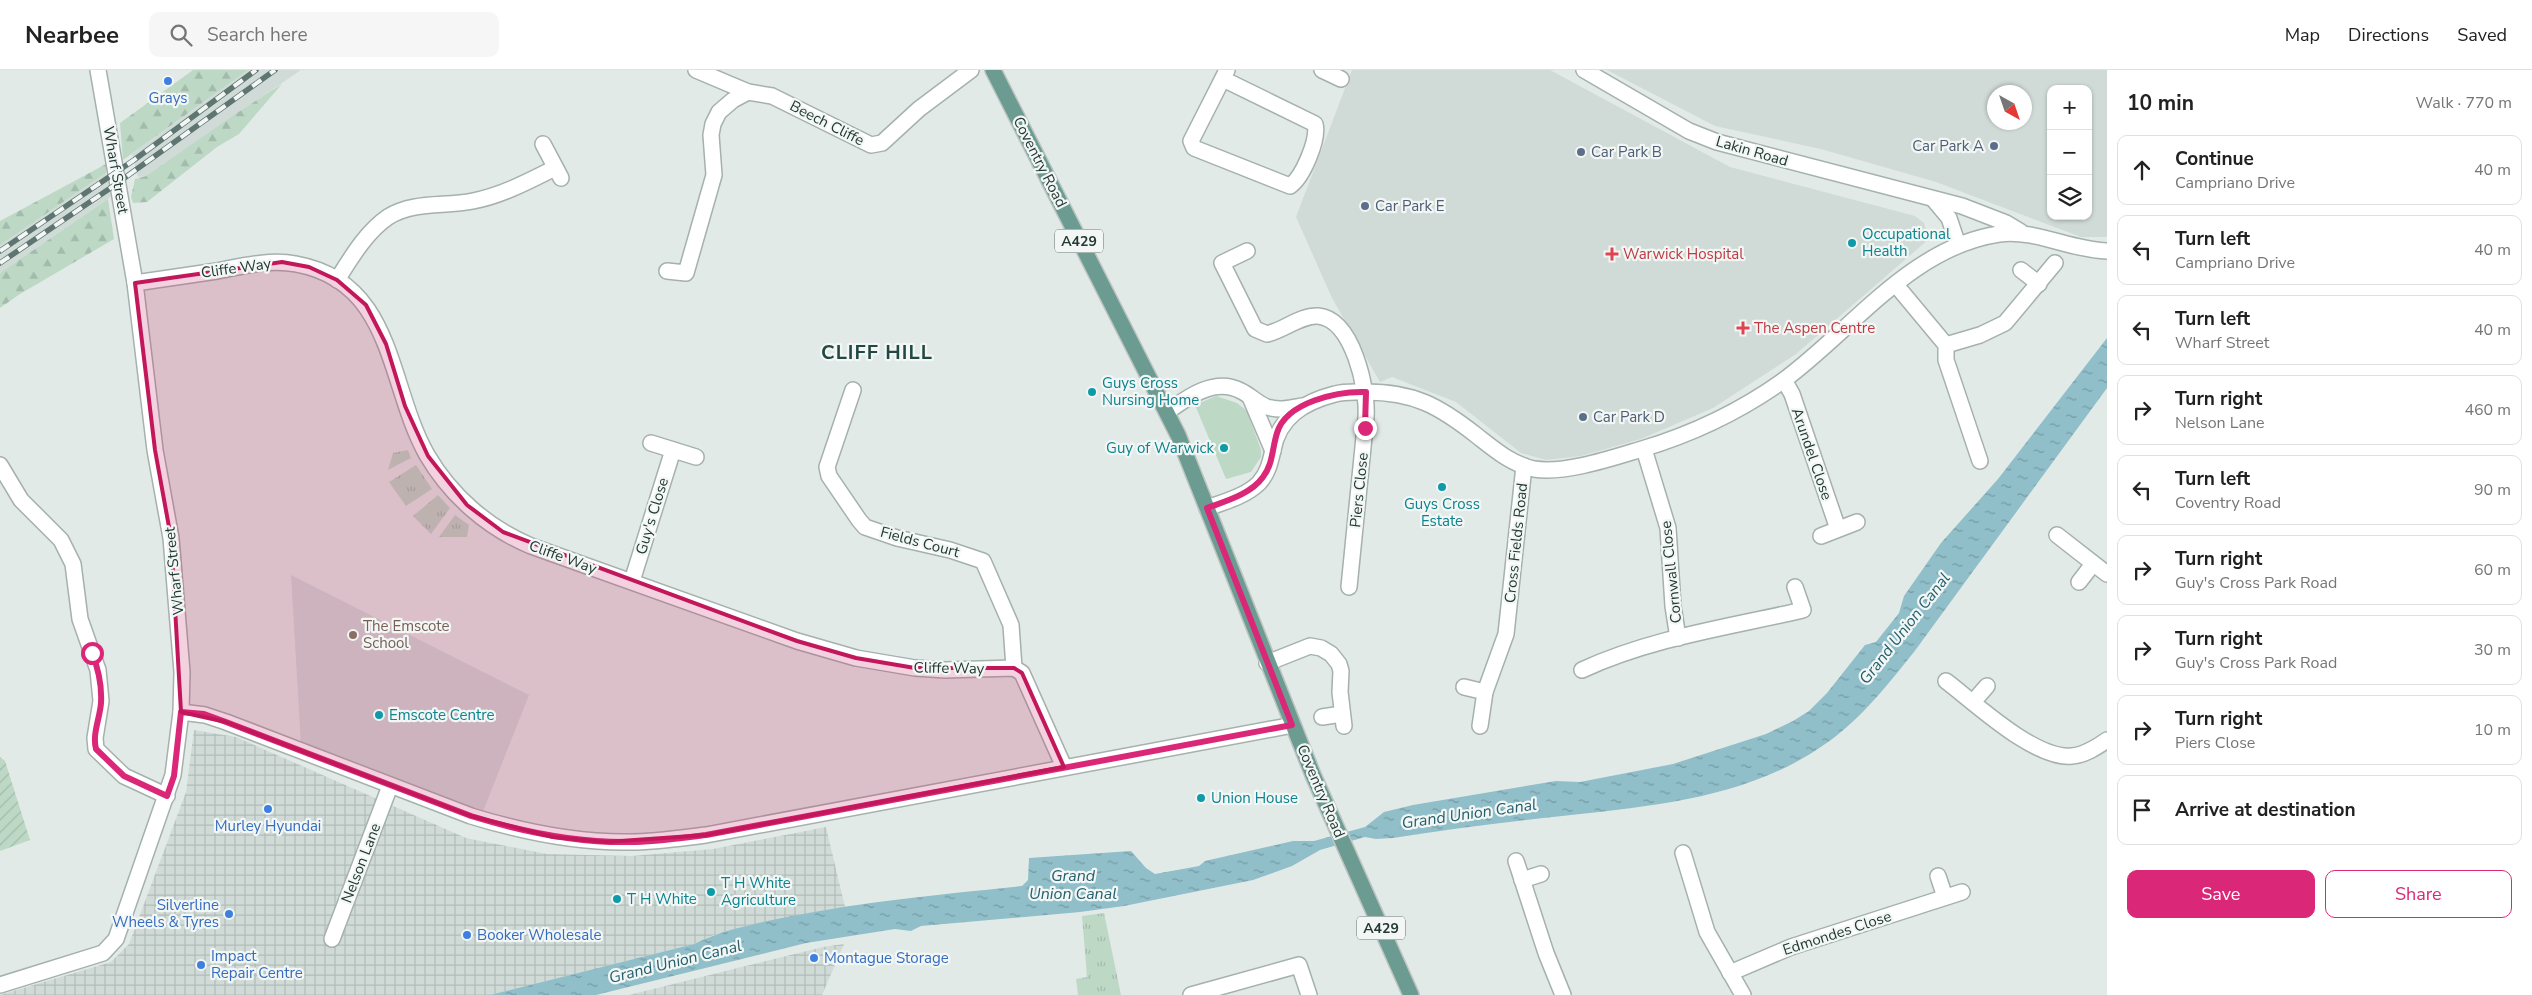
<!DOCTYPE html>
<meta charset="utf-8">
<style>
body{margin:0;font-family:"Nunito Sans",sans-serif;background:#f6f6f6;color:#222}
.controls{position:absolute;right:15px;top:15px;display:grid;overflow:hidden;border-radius:10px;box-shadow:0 1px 4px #0004}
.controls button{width:45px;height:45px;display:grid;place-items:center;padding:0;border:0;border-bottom:1px solid #e0e0e0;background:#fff;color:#222;font:25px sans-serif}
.compass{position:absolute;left:1987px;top:15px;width:45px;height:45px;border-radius:50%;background:#fff;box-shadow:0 1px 4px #0004;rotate:140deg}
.stop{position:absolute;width:15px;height:15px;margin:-11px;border:4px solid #db2777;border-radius:50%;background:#fff}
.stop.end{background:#db2777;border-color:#fff;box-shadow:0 1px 5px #0008}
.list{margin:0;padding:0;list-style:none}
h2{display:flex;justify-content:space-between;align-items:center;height:65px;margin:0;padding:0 20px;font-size:21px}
h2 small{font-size:16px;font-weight:400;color:#767676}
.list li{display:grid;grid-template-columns:32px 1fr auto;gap:15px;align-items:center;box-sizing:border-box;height:70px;margin:0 10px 10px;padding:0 10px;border:1px solid #e0e0e0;border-radius:10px}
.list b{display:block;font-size:19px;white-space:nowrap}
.list p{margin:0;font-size:16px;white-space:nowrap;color:#767676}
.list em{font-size:16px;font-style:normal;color:#767676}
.actions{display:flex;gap:10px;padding:15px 20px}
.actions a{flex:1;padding:11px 0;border:1px solid #db2777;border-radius:10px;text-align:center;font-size:18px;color:#db2777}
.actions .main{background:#db2777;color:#fff}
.icon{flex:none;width:28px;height:28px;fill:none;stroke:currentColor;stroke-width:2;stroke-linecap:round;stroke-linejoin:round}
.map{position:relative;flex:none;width:2107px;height:925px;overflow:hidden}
header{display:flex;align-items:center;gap:30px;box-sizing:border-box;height:70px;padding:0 25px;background:#fff;border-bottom:1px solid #e0e0e0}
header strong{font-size:24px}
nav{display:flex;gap:28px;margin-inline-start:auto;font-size:18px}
.search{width:350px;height:45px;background:#f6f6f6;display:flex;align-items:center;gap:12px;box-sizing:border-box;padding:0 18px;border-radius:10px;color:#767676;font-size:19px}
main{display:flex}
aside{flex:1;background:#fff}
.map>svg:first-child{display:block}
.built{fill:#d0dad6;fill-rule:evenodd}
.industrial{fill:url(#industrial-grid)}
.grass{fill:url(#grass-tufts)}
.forest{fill:url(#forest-firs)}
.park{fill:#bdd9c6}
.garden{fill:url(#garden-furrows)}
.water{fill:url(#water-ripples)}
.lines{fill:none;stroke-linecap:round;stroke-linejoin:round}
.minor-casing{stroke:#a5b1ae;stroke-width:18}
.tertiary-casing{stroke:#a5b1ae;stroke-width:18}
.primary-casing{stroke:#bdc4c2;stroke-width:18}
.minor{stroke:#fff;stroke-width:15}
.tertiary{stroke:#fff;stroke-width:15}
.primary{stroke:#6b9b91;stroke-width:15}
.rail-casing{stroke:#5e7570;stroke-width:5.5}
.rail{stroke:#f2f7f5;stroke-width:4;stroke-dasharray:11;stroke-linecap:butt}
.route{stroke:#db2777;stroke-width:6}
.marked{fill:#c2185b;fill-opacity:0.2;stroke:#c2185b;stroke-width:4;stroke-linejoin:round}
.shop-dot{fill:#3f7fe0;stroke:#f2f7f5;stroke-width:2}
.service-dot{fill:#5c6f8a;stroke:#f2f7f5;stroke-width:2}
.culture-dot{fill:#0f9aa8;stroke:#f2f7f5;stroke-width:2}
.health-dot{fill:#e0444e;stroke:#f2f7f5;stroke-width:2}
.education-dot{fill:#8d6e63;stroke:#f2f7f5;stroke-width:2}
.labels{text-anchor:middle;stroke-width:4.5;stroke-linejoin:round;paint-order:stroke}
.shield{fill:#f2f7f5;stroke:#62726e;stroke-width:1}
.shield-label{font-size:14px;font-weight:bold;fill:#243934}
.shop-label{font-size:15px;fill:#366cbe;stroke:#f2f7f5;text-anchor:start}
.street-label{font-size:15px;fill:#243934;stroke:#f2f7f5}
.service-label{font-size:15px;fill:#4e5e75;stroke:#f2f7f5;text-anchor:start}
.culture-label{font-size:15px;fill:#0d838f;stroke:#f2f7f5;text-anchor:start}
.health-label{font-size:15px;fill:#be3a42;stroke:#f2f7f5;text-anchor:start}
.education-label{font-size:15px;fill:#785e54;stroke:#f2f7f5;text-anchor:start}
.water-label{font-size:16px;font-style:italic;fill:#255f6e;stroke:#f2f7f5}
.district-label{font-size:20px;font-weight:bold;letter-spacing:1px;fill:#224941;stroke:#f2f7f5}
</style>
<header>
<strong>Nearbee</strong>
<div class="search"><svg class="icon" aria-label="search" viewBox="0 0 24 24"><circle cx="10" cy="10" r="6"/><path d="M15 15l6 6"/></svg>Search here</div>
<nav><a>Map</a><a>Directions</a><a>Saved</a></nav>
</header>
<main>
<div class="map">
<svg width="2107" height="925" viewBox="0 0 2107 925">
<defs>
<pattern id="industrial-grid" width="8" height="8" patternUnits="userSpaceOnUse" patternTransform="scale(1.25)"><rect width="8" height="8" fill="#d0dad6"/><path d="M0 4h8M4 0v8" fill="none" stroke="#b2bcb8"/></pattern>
<pattern id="grass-tufts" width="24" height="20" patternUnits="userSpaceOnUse" patternTransform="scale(1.25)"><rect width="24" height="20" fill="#bdd9c6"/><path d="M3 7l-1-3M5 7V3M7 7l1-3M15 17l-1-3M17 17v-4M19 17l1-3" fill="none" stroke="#a2bbab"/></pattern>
<pattern id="forest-firs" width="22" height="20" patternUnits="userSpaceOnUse" patternTransform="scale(1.25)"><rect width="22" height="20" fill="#bdd9c6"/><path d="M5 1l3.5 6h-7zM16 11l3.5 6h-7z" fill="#a2bbab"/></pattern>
<pattern id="garden-furrows" width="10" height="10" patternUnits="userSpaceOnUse" patternTransform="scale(1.25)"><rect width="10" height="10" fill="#bdd9c6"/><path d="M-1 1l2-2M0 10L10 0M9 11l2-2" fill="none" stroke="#a2bbab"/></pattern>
<pattern id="water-ripples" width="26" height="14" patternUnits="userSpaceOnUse" patternTransform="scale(1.25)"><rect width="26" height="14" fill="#90bec9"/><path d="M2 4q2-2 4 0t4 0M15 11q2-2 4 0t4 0" fill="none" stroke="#759ba4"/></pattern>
</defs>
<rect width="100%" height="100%" fill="#e2eae7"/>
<g class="built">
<path d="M248,0H301L146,106L138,107L132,84Z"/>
<path d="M1352,0H1550L1730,97L1915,146L1924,153L1929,169L1796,284L1713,338L1641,369L1581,386L1546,390L1521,383L1456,332L1392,307L1380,312L1332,228L1296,147Z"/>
<path d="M1607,0H2107V167H2081L1936,112L1821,79L1715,56ZM2051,19H2088V146H2051ZM2024,22V52H1994V22Z"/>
<path d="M106,103L111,126L108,129L0,203V175Z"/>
<path d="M291,505L529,625L482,744L301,676Z"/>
</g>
<g class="industrial">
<path d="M194,660L236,667L466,768L547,784L632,786L713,779L826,757L845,837L745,856L711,866L694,874L490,925H0L111,892L129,874L186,722Z"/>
<path d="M844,874L822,925H629L823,877Z"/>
</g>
<g class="grass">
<path d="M408,380L411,388L388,400L393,383Z"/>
<path d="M416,395L432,419L406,436L389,412Z"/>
<path d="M438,425L450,438L431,464L413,446Z"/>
<path d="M455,445L469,455L467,467H439Z"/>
<path d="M1104,843L1121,925H1078L1076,909L1087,907L1082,846Z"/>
</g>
<g class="forest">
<path d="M193,0H248L123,90L120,53Z"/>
<path d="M282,14L239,64L217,77L147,132L133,133L131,127L135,109L146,106L234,45Z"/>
<path d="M106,94V103L0,175V151Z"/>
<path d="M108,129L114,169L20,224L0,238V203Z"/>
</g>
<path class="park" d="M1216,326L1237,333L1247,341L1261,380V387L1251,402L1226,409L1195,335Z"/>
<path class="garden" d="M0,687L5,691L30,770L0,781Z"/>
<path class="water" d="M2107,268V318L1914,582C1888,614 1862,648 1828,672C1751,728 1654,736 1562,746C1505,752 1449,759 1393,768L1376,769L1365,767L1320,780L1292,796L1253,810L1124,836L1080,842L921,856L911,861L895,859L806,873L596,925H490L694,874C724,859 758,853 792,846C868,831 945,824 1022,816L1028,810L1029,788L1131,781L1146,798L1155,804L1199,796L1205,791L1293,771H1314L1365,757L1384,742L1413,735L1556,711L1580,712L1673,694L1766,664L1793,651L1809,641L1827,623L1865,575L1876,572L1899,543L1904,526L1941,473L1998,409Z"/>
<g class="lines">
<defs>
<g id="minor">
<path d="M696,0L748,22"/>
<path d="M1322,0L1341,9"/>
<path d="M1223,9L1315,54C1319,69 1303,107 1290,116L1194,78L1191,71L1227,0"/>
<path d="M543,74L561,108"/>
<path d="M1247,181L1222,193L1255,259L1267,264C1284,260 1301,245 1318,246C1353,249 1368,320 1366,347L1349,517"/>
<path d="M2021,200L2039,214"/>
<path d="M667,201L686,203L714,105L711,65L713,54L719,42L733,30L748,22L772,26L871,75L882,73L919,39L971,0"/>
<path d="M337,210C351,188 366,162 388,147C414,131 444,137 473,131C503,125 529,111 555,98"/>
<path d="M135,213C162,209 190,205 217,201C243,196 270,189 296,194C395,212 387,314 427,385C451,426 488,458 531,476L797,571L856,588L915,598L945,600L1014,598L1022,603L1064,697"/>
<path d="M1896,215L1946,275V290L1980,391"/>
<path d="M1946,275L1980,265L2005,253L2055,193"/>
<path d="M1784,310L1792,324L1838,459"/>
<path d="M853,320L827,397L829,406L859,450L865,457L897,468L950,480L983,491L1011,555L1014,598"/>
<path d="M651,373L696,387"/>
<path d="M1644,379L1668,458L1673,536L1678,568"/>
<path d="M0,395L21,430L61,470L73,494L80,549L98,600L101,631L95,668L96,679L124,706L167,726"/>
<path d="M2057,465L2107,504"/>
<path d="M1821,466L1857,452"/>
<path d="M632,511L673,380"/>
<path d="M2079,512L2093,494"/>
<path d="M1267,593L1310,576L1321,578L1331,584L1339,594L1341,601L1340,622L1344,656"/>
<path d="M1582,600C1651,568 1729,557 1803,540L1795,517"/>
<path d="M1946,611C1975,633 2035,690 2072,686C2085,685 2097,677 2107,670"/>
<path d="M1464,617L1485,622"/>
<path d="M1973,632L1987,616"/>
<path d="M181,642L205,645L226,652L471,746C523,762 575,773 630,772C655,772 681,768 706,765L1293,655"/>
<path d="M1322,647L1342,644"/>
<path d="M1480,656L1485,622L1506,564L1524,396"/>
<path d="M1683,783L1707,862L1743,925"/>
<path d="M1516,791L1546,883L1563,925"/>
<path d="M1938,806L1945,827"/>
<path d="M1522,810L1541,804"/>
<path d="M332,869L390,716"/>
<path d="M1730,903L1791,877L1962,822"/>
<path d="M0,915L103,883L116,869L173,705L181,642L182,602L171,468L155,380L135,213L98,0"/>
<path d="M1191,925L1299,895L1309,925"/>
</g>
<g id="tertiary">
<path d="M1584,0L1689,61L1717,72L1962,136L2006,153L2021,162"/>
<path d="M1934,130L1949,148L1958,175"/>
<path d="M1250,327L1273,381"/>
<path d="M1167,342C1188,327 1215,307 1241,321C1250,325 1258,334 1267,337C1279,341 1291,338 1302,336"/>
<path d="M1207,438C1224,432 1246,426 1259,413C1268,403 1270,393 1273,380C1279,347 1304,332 1335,324C1345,321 1356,322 1366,322C1414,322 1439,336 1476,365C1494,379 1511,394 1534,399C1565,404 1612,388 1642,379C1692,364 1742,340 1784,310C1852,260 1911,177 1999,164C2035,159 2070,180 2107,181"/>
</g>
<path id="primary" d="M993,0L1178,365L1313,705L1411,925"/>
</defs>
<use href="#minor" class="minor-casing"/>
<use href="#tertiary" class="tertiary-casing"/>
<use href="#primary" class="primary-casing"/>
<use href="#minor" class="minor"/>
<use href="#tertiary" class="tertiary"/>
<use href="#primary" class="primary"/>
<defs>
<g id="rail">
<path d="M0,181L134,90L256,0"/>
<path d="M0,193L109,119L275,0"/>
</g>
</defs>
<use href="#rail" class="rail-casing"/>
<use href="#rail" class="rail"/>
</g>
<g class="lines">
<path class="route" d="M92,583C98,598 102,616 101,633C100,648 92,664 96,679L124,706L167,726L174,706L181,642L204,644L226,652L471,746C523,762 575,773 630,772C655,772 681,768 706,765L1292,655L1207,438C1226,431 1251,424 1263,407C1273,394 1272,379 1277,363C1286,332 1338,321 1366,322L1365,358"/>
</g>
<path class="marked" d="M282,192L309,197L337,210L366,235L386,274L405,336L428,386L467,435L503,462L797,571L856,588L915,598H1014L1022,603L1064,697L706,765L606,772L553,767L471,746L226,652L181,642L171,468L155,380L135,213Z"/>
<g class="shop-dot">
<circle cx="168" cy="11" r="5"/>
<circle cx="268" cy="739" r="5"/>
<circle cx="229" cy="844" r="5"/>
<circle cx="467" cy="865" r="5"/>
<circle cx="814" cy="888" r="5"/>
<circle cx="201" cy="895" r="5"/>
</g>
<g class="service-dot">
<circle cx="1994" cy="76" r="5"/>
<circle cx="1581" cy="82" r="5"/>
<circle cx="1365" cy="136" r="5"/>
<circle cx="1583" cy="347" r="5"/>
</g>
<g class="culture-dot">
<circle cx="1852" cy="173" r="5"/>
<circle cx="1092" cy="322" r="5"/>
<circle cx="1224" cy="378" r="5"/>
<circle cx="1442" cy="417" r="5"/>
<circle cx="379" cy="645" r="5"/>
<circle cx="1201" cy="728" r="5"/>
<circle cx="711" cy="822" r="5"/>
<circle cx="617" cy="829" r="5"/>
</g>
<g class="health-dot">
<path d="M1609.5 176.5h5v5h5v5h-5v5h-5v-5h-5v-5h5z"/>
<path d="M1740.5 250.5h5v5h5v5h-5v5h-5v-5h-5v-5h5z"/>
</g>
<circle class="education-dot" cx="353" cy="565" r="5"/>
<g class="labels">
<g class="shield">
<rect x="1055" y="159.5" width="48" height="23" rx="4"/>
<rect x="1357" y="846.5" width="48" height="23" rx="4"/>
</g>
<g class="shield-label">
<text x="1079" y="176">A429</text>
<text x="1381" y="863">A429</text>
</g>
<g class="shop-label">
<text x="168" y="33" text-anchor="middle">Grays</text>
<text x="268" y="761" text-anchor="middle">Murley Hyundai</text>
<text x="219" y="840" text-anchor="end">Silverline<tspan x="219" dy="17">Wheels &amp; Tyres</tspan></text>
<text x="477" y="870">Booker Wholesale</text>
<text x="211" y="891">Impact<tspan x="211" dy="17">Repair Centre</tspan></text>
<text x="824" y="893">Montague Storage</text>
</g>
<g class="street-label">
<text transform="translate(827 53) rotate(27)" y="5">Beech Cliffe</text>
<text transform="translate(1752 81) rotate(16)" y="5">Lakin Road</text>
<text transform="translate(1040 92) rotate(63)" y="5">Coventry Road</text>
<text transform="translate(116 100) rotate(80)" y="5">Wharf Street</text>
<text transform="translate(236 198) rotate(-8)" y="5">Cliffe Way</text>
<text transform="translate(1812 384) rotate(71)" y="5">Arundel Close</text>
<text transform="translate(1359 420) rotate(-84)" y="5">Piers Close</text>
<text transform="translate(652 446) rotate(-73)" y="5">Guy's Close</text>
<text transform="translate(920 472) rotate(15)" y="5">Fields Court</text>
<text transform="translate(1516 473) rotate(-84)" y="5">Cross Fields Road</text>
<text transform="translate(563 487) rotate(20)" y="5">Cliffe Way</text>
<text transform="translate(174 501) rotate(-96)" y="5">Wharf Street</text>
<text transform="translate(1671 502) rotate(-96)" y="5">Cornwall Close</text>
<text transform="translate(949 598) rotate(1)" y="5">Cliffe Way</text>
<text transform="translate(1321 721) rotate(67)" y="5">Coventry Road</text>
<text transform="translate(361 793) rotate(-69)" y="5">Nelson Lane</text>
<text transform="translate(1837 863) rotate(-18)" y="5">Edmondes Close</text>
</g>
<g class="service-label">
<text x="1984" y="81" text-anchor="end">Car Park A</text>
<text x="1591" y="87">Car Park B</text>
<text x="1375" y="141">Car Park E</text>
<text x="1593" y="352">Car Park D</text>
</g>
<g class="culture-label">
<text x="1862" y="169">Occupational<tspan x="1862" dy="17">Health</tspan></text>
<text x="1102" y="318">Guys Cross<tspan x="1102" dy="17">Nursing Home</tspan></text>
<text x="1214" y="383" text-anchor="end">Guy of Warwick</text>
<text x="1442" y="439" text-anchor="middle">Guys Cross<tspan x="1442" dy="17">Estate</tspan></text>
<text x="389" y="650">Emscote Centre</text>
<text x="1211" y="733">Union House</text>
<text x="721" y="818">T H White<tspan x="721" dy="17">Agriculture</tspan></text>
<text x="627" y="834">T H White</text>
</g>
<g class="health-label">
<text x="1623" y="189">Warwick Hospital</text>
<text x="1754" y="263">The Aspen Centre</text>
</g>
<g class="education-label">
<text x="363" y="561">The Emscote<tspan x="363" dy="17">School</tspan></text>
</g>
<g class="water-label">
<text transform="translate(1904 558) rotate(-52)" y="6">Grand Union Canal</text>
<text transform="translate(1469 743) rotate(-8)" y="6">Grand Union Canal</text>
<text x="1073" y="811">Grand<tspan x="1073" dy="18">Union Canal</tspan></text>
<text transform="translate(675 891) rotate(-14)" y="6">Grand Union Canal</text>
</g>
<g class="district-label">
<text x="877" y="289">CLIFF HILL</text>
</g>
</g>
</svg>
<div class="controls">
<button>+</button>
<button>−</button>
<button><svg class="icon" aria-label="layers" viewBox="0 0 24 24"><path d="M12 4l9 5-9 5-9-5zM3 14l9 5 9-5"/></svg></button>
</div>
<svg class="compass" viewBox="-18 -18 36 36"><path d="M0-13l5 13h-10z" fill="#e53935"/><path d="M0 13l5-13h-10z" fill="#767676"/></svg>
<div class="stop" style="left:92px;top:583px"></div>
<div class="stop end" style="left:1365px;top:358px"></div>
</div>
<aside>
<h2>10 min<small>Walk · 770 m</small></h2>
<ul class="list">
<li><svg class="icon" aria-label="ahead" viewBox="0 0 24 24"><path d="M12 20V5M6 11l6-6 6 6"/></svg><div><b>Continue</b><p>Campriano Drive</p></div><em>40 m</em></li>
<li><svg class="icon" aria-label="left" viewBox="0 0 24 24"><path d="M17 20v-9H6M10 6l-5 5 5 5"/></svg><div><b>Turn left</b><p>Campriano Drive</p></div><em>40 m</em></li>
<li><svg class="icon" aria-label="left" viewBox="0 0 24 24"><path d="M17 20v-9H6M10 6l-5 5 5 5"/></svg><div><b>Turn left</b><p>Wharf Street</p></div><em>40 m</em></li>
<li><svg class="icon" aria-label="right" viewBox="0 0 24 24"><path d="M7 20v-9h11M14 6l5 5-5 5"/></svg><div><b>Turn right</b><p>Nelson Lane</p></div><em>460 m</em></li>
<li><svg class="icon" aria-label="left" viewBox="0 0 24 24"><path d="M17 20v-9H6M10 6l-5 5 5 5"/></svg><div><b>Turn left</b><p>Coventry Road</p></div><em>90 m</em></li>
<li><svg class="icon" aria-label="right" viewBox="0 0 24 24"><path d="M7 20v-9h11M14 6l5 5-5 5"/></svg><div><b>Turn right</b><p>Guy's Cross Park Road</p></div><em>60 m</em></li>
<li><svg class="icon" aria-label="right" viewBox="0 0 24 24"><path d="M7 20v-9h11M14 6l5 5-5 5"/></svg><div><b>Turn right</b><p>Guy's Cross Park Road</p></div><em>30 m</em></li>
<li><svg class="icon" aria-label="right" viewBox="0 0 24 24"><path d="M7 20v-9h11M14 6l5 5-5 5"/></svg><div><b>Turn right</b><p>Piers Close</p></div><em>10 m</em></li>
<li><svg class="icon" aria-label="arrive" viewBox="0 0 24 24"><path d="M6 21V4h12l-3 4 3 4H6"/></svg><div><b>Arrive at destination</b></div></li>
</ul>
<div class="actions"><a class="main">Save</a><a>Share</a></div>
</aside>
</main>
